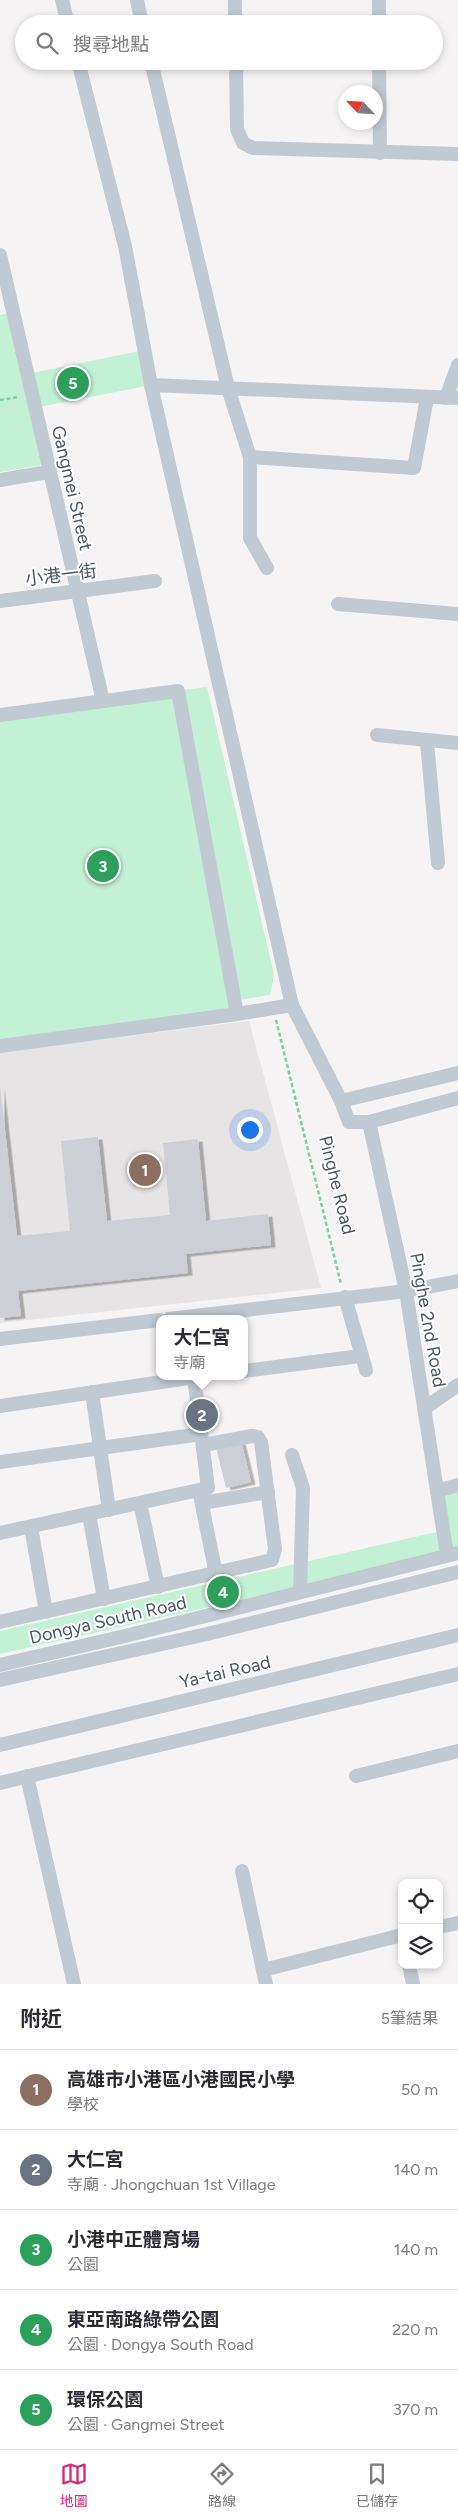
<!DOCTYPE html>
<html lang="zh-TW">
<meta charset="utf-8">
<style>
body{margin:0;font-family:Figtree,"Noto Sans TC",sans-serif;background:#f2f2f3;color:#2b2b33}
.controls{position:absolute;right:15px;bottom:15px;display:grid;overflow:hidden;border-radius:10px;box-shadow:0 2px 8px #0003}
.controls button{width:45px;height:45px;display:grid;place-items:center;padding:0;border:0;border-bottom:1px solid #e1e1e2;background:#fff;color:#2b2b33;font:25px sans-serif}
.compass{position:absolute;left:338px;top:85px;width:45px;height:45px;border-radius:50%;background:#fff;box-shadow:0 2px 8px #0003;rotate:295deg}
.you{position:absolute;left:249px;top:1129px;width:18px;height:18px;margin:-12px;border:4px solid #fff;border-radius:50%;background:#1a73e8;box-shadow:0 0 0 8px #1a73e833}
.badge{display:grid;place-items:center;width:32px;height:32px;border-radius:50%;background:#db2777;color:#fff;font-size:16px;font-weight:700}
.pin{position:absolute;translate:-50% -50%;border:2px solid #fff;box-shadow:0 1px 5px #0006}
.popup{position:absolute;left:156px;top:1315px;width:92px;height:65px;box-sizing:border-box;display:grid;place-content:center;border-radius:10px;background:#fff;filter:drop-shadow(0 1px 4px #0005);font-size:16px;white-space:nowrap;color:#7c7c81}
.popup b{font-size:19px;color:#2b2b33}
.popup::after{content:'';position:absolute;left:50%;top:100%;margin-left:-10px;border:10px solid transparent;border-top-color:#fff}
.list{margin:0;padding:0;list-style:none}
h2{display:flex;justify-content:space-between;align-items:center;height:65px;margin:0;padding:0 20px;font-size:21px}
h2 small{font-size:16px;font-weight:400;color:#7c7c81}
.list li{display:grid;grid-template-columns:32px 1fr auto;gap:15px;align-items:center;box-sizing:border-box;height:80px;padding:0 20px;border-top:1px solid #e1e1e2}
.list b{display:block;font-size:19px;white-space:nowrap}
.list p{margin:0;font-size:16px;white-space:nowrap;color:#7c7c81}
.list em{font-size:16px;font-style:normal;color:#7c7c81}
.icon{flex:none;width:28px;height:28px;fill:none;stroke:currentColor;stroke-width:2;stroke-linecap:round;stroke-linejoin:round}
.map{position:relative;flex:none;width:458px;height:1984px;overflow:hidden}
.search{position:absolute;background:#fff;box-shadow:0 2px 8px #0003;left:15px;right:15px;top:15px;height:55px;display:flex;align-items:center;gap:12px;box-sizing:border-box;padding:0 18px;border-radius:28px;color:#7c7c81;font-size:19px}
.sheet{height:465px;background:#fff}
nav{display:flex;justify-content:space-around;align-items:center;box-sizing:border-box;height:70px;border-top:1px solid #e1e1e2;background:#fff;font-size:14px;color:#7c7c81}
nav a{display:grid;justify-items:center;gap:2px}
nav .on{color:#db2777}
.map>svg:first-child{display:block}
.education{fill:#e6e4e5}
.green{fill:#c3f1d5}
.building{fill:#cdcfd5;filter:url(#shadow)}
.lines{fill:none;stroke-linecap:round;stroke-linejoin:round}
.path{stroke:#7ad0a6;stroke-width:2.5;stroke-dasharray:4 2.5;stroke-linecap:butt}
.minor{stroke:#c1cad2;stroke-width:14}
.labels{text-anchor:middle;stroke-width:4;stroke-linejoin:round;paint-order:stroke}
.street-label{font-size:18px;fill:#4a5661;stroke:#fff}
</style>
<div class="map">
<svg width="458" height="1984" viewBox="0 0 458 1984">
<defs>
<filter id="shadow"><feDropShadow dx="4.5" dy="2.5" stdDeviation="0" flood-color="#0004"/></filter>
</defs>
<rect width="100%" height="100%" fill="#f5f3f3"/>
<path class="education" d="M249,1021L321,1288L0,1323V1052Z"/>
<g class="green">
<path d="M10,313L23,375L139,351L146,386L29,409L42,465L0,472V315Z"/>
<path d="M207,687L274,975L270,995L239,1000L183,690Z"/>
<path d="M176,693L232,1014L0,1045V718Z"/>
<path d="M458,1489V1551L448,1553L439,1493Z"/>
<path d="M441,1531L445,1554L0,1654V1631Z"/>
</g>
<g class="building">
<path d="M0,1086L17,1236L70,1231L61,1141L98,1137L107,1221L170,1215L163,1143L198,1139L206,1221L268,1214L271,1245L186,1254L188,1273L18,1291L21,1316L0,1318Z"/>
<path d="M241,1441L251,1482L226,1488L216,1447Z"/>
</g>
<g class="lines">
<g class="path">
<path d="M0,400L18,397"/>
<path d="M276,1020L341,1284"/>
</g>
<g class="minor">
<path d="M62,0L68,24"/>
<path d="M137,0L142,24"/>
<path d="M235,0V24"/>
<path d="M379,0V24"/>
<path d="M78,61L125,246L151,385L292,1005L341,1101L349,1122H369L458,1098"/>
<path d="M151,61L228,388L250,457L414,468L427,398"/>
<path d="M236,61L237,129L243,143L253,148L458,154"/>
<path d="M379,61L380,153"/>
<path d="M0,255L103,701"/>
<path d="M151,385L458,398"/>
<path d="M446,398L458,365"/>
<path d="M250,457V538L267,568"/>
<path d="M0,480L48,472"/>
<path d="M0,601L155,581"/>
<path d="M338,604L458,614"/>
<path d="M0,715L178,691L237,1014"/>
<path d="M377,735L458,743"/>
<path d="M427,742L438,863"/>
<path d="M0,1046L237,1014L292,1005"/>
<path d="M341,1101L458,1073"/>
<path d="M369,1122L406,1291L447,1555"/>
<path d="M345,1297L366,1370"/>
<path d="M169,1319L406,1291L458,1281"/>
<path d="M0,1339L160,1320"/>
<path d="M244,1371L360,1356"/>
<path d="M92,1392L109,1510"/>
<path d="M0,1406L202,1376"/>
<path d="M425,1408L458,1385"/>
<path d="M292,1455L303,1488L300,1592"/>
<path d="M0,1462L201,1434"/>
<path d="M199,1490L216,1574"/>
<path d="M437,1491L458,1485"/>
<path d="M140,1503L158,1587"/>
<path d="M202,1503L268,1492"/>
<path d="M89,1514L104,1599"/>
<path d="M31,1527L46,1612"/>
<path d="M0,1533L208,1488L194,1377"/>
<path d="M0,1622L272,1560L275,1549L261,1442L258,1437L252,1436L203,1445"/>
<path d="M0,1665L125,1636L458,1553"/>
<path d="M0,1680L207,1634L458,1572"/>
<path d="M0,1745L458,1635"/>
<path d="M27,1776L74,1984"/>
<path d="M356,1776L458,1751"/>
<path d="M0,1783L458,1674"/>
<path d="M242,1871L263,1970"/>
<path d="M439,1927L458,1923"/>
<path d="M409,1965L413,1984"/>
<path d="M266,1984L263,1970L402,1935"/>
</g>
</g>
<g class="labels">
<g class="street-label">
<text transform="translate(72 488) rotate(77)" y="6">Gangmei Street</text>
<text transform="translate(61 575) rotate(-7)" y="6">小港一街</text>
<text transform="translate(337 1185) rotate(76)" y="6">Pinghe Road</text>
<text transform="translate(428 1320) rotate(80)" y="6">Pinghe 2nd Road</text>
<text transform="translate(108 1620) rotate(-13)" y="6">Dongya South Road</text>
<text transform="translate(225 1672) rotate(-13)" y="6">Ya-tai Road</text>
</g>
</g>
</svg>
<div class="controls">
<button><svg class="icon" aria-label="locate" viewBox="0 0 24 24"><circle cx="12" cy="12" r="6"/><path d="M12 2v4M12 18v4M2 12h4M18 12h4"/></svg></button>
<button><svg class="icon" aria-label="layers" viewBox="0 0 24 24"><path d="M12 4l9 5-9 5-9-5zM3 14l9 5 9-5"/></svg></button>
</div>
<svg class="compass" viewBox="-18 -18 36 36"><path d="M0-13l5 13h-10z" fill="#e53935"/><path d="M0 13l5-13h-10z" fill="#7c7c81"/></svg>
<div class="you"></div>
<div class="pin badge" style="left:145px;top:1170px;background:#8d6e63">1</div>
<div class="pin badge" style="left:202px;top:1415px;background:#6b7280">2</div>
<div class="popup"><b>大仁宮</b>寺廟</div>
<div class="pin badge" style="left:103px;top:866px;background:#2e9e5b">3</div>
<div class="pin badge" style="left:223px;top:1592px;background:#2e9e5b">4</div>
<div class="pin badge" style="left:73px;top:383px;background:#2e9e5b">5</div>
<div class="search"><svg class="icon" aria-label="search" viewBox="0 0 24 24"><circle cx="10" cy="10" r="6"/><path d="M15 15l6 6"/></svg>搜尋地點</div>
</div>
<section class="sheet">
<h2>附近<small>5筆結果</small></h2>
<ul class="list">
<li><span class="badge" style="background:#8d6e63">1</span><div><b>高雄市小港區小港國民小學</b><p>學校</p></div><em>50 m</em></li>
<li><span class="badge" style="background:#6b7280">2</span><div><b>大仁宮</b><p>寺廟 · Jhongchuan 1st Village</p></div><em>140 m</em></li>
<li><span class="badge" style="background:#2e9e5b">3</span><div><b>小港中正體育場</b><p>公園</p></div><em>140 m</em></li>
<li><span class="badge" style="background:#2e9e5b">4</span><div><b>東亞南路綠帶公園</b><p>公園 · Dongya South Road</p></div><em>220 m</em></li>
<li><span class="badge" style="background:#2e9e5b">5</span><div><b>環保公園</b><p>公園 · Gangmei Street</p></div><em>370 m</em></li>
</ul>
</section>
<nav>
<a class="on"><svg class="icon" aria-label="map" viewBox="0 0 24 24"><path d="M3 6l6-2 6 2 6-2v14l-6 2-6-2-6 2zM9 4v14M15 6v14"/></svg>地圖</a>
<a><svg class="icon" aria-label="directions" viewBox="0 0 24 24"><path d="M12 3l9 9-9 9-9-9zM9 14v-3h6M13 9l2 2-2 2"/></svg>路線</a>
<a><svg class="icon" aria-label="saved" viewBox="0 0 24 24"><path d="M7 4h10v16l-5-4-5 4z"/></svg>已儲存</a>
</nav>
